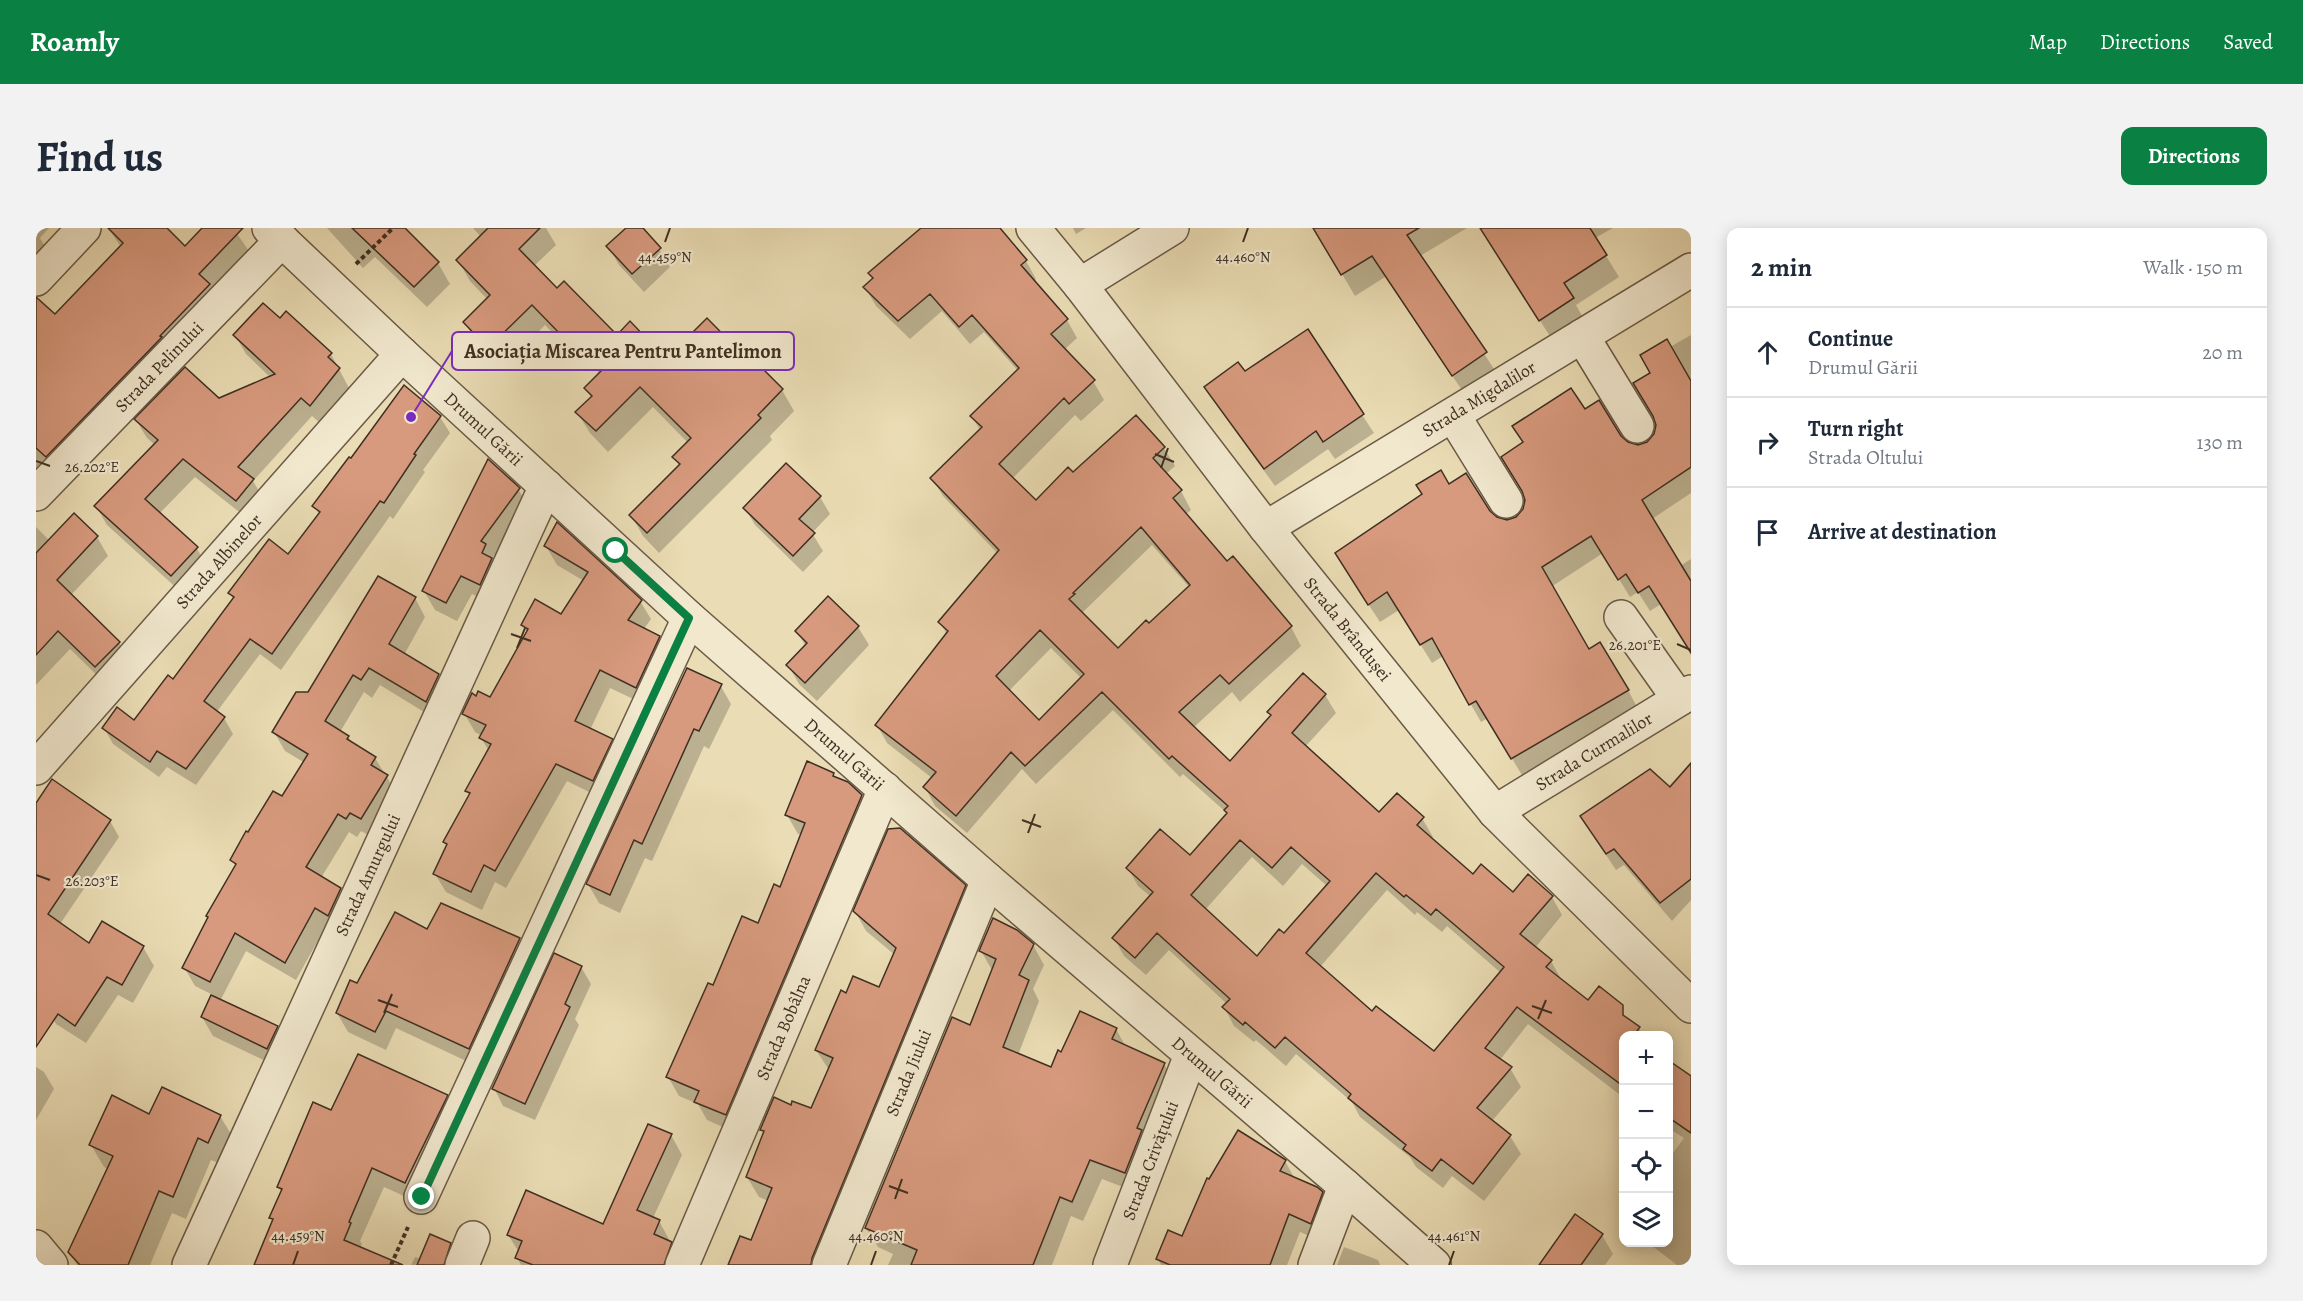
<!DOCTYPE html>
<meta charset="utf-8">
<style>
body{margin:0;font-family:Alegreya,serif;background:#f2f2f3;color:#1f2937}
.controls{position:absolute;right:18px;bottom:18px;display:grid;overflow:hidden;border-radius:12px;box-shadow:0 3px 15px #0003}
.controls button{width:54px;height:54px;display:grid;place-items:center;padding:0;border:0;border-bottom:2px solid #e0e1e3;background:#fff;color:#1f2937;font:30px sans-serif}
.stop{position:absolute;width:18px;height:18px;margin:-14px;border:4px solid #0b8043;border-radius:50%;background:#fff}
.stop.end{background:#0b8043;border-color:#fff;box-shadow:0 2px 6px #0008}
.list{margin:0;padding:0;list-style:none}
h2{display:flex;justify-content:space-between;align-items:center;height:78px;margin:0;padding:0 24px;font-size:26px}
h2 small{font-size:20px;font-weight:400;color:#747a83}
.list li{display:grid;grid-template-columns:39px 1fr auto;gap:18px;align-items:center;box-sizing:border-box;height:90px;padding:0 24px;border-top:2px solid #e0e1e3}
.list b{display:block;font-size:22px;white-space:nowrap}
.list p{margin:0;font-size:20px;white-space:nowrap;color:#747a83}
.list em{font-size:20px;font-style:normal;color:#747a83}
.icon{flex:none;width:33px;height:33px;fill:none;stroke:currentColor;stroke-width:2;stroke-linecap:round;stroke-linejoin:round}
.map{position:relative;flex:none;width:1655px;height:1037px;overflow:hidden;border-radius:12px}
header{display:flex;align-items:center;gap:36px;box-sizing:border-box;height:84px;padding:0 30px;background:#0b8043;color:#fff}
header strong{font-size:28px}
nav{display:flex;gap:33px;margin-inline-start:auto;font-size:21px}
.intro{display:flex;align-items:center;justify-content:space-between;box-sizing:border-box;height:144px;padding:0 36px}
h1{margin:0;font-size:42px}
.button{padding:15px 27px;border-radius:12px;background:#0b8043;color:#fff;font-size:21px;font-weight:700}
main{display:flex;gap:36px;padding:0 36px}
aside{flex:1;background:#fff;border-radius:12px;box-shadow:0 3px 15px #0003}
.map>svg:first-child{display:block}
.shadow{fill:#0003;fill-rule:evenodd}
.building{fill:#d89a7e;stroke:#3f2f22;stroke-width:1.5;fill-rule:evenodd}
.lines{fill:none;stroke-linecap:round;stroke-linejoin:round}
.minor-casing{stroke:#6a5a46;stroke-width:36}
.path{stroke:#3f2f22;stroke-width:4;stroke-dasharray:4.5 3;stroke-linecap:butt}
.minor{stroke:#f1e8ce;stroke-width:33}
.route{stroke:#0b8043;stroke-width:8}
.ticks{fill:none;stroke:#3f2f22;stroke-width:2}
.labels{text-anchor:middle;stroke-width:4.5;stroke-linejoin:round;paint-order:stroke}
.street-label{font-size:18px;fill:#3f2f22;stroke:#f1e8ce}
.ticks-label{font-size:15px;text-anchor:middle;fill:#3f2f22;stroke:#f1e8ce;stroke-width:4.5;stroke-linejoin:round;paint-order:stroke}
.leader{fill:none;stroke:#7b2cbf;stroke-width:2}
.callout-dot{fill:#7b2cbf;stroke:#f1e8ce;stroke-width:2}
.callout{fill:#f1e8ce;stroke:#7b2cbf;stroke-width:2}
.callout-label{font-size:20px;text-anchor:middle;font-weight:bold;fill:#3f2f22}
</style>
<header>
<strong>Roamly</strong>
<nav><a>Map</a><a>Directions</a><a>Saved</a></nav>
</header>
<div class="intro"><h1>Find us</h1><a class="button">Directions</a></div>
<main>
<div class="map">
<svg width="1655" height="1037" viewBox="0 0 1655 1037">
<rect width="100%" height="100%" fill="#eadcb4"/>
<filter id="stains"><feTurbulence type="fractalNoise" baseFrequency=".00333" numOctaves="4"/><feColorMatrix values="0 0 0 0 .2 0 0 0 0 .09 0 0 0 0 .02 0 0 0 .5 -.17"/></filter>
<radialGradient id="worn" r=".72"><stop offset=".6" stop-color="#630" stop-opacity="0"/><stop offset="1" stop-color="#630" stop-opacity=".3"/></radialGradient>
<g class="shadow">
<path d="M0,0H13L4,10L8,17L0,25L10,42L0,54Z"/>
<path d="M72,0H128L149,20L168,0H197L213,23L0,269V71L19,88L85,19Z"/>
<path d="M291,0H367L402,35L414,56L391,79L339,29L327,40Z"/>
<path d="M437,0H510L520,17L498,38L521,62L581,109L630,133L718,140L721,137L746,162L758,183L734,208L736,212L623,325L607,308L595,287L643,238L638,229L652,215L617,179L572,224L554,205L541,184L556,170L550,160L564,146L545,126L541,130L509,97L465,141L441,115L429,94L452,72L434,53L422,32L445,9Z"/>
<path d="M592,0H605L623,21L634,39L608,64L583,37L572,18Z"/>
<path d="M899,0H951L990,33L1000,51L997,54L1031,92L1041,110L1028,122L1057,153L1068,172L1045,193L1039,187L976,251L1000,275L1037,246L1128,220L1139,238L1130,246L1145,263L1155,282L1149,287L1190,335L1255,399L1265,418L1204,474L1196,464L1157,500L1194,535L1236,489L1233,485L1289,467L1300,485L1269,519L1344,587L1386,590L1397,609L1395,611L1437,648L1477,666L1516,669L1526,687L1499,720L1515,733L1525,751L1552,774L1603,800L1607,808H1588V870L1492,796L1464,832L1474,840L1485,859L1456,893L1474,908L1485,926L1448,973L1416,948L1407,960L1380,939L1374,929L1324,889L1316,874L1260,826L1250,838L1220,812L1218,814L1198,798L1188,779L1191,776L1133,722L1110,747L1088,728L1078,710L1115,669L1102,658L1092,640L1154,629L1192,586L1147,546L1144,549L1077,482L1000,556L986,541L931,605L899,578L889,559L896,550L851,515L841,497L911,407L904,394L962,326L907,268L896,250L944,202L936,189L982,143L948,104L934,116L906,83L874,111L840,78L829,59ZM1116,317L1153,359L1082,423L1047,387V384ZM1015,420L1046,451L1003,494L973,463ZM1216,629L1247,658L1266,636L1291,658L1248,707L1221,730L1169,682ZM1351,662L1379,687L1381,684L1406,704L1411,698L1465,745L1398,825L1336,785L1284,739Z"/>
<path d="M1037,0H1050L1040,6Z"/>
<path d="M1279,0H1431L1384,28L1462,147L1430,168L1349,49L1319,68Z"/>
<path d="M1445,0H1577L1559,10L1583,49L1540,77L1549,93L1517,113Z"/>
<path d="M244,92L295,126L313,160L285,196L276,188L217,253L228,271L212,291L159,249L123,286L160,319L171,338L146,365L71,297L60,278L119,217L111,210L100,192L182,171L235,150L210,126L199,107Z"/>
<path d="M1271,103L1338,205L1299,231L1292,221L1239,258L1181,178L1170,160L1209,145Z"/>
<path d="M1655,107V265L1616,291L1644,338L1655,331V424L1625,376L1614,383L1602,364L1594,369L1567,325L1515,359L1552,423L1592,462L1602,481L1487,549L1452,490L1445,494L1407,428L1396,435L1363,382L1344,394L1311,344L1412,258L1460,291L1471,293L1481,290L1488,282L1490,272L1487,215L1478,199L1548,183L1591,215L1602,218L1612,215L1619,207L1621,197L1616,145L1634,119Z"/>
<path d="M404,189L414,205L387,242L389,244L357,291L354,288L245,442L224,426L180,485L188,490L197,506L160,557L131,539L123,549L77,516L68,500L99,494L137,453L198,372L194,365L252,328L284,287L278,278Z"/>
<path d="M482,261L493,279L457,329L460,336L455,375L436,366L421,393L399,382L388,363Z"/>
<path d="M784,269L794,286L776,305L787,323L767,344L719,297L709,280Z"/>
<path d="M38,287L61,309L72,328L35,367L83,415L94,433L71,457L34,421L0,457V299L14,313Z"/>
<path d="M510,318L604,373L615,391L608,401L623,409L634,427L610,477L574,460L554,502L575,512L586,530L567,571L531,553L470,660L459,654L446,682L410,664L399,646L412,619L408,614L434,567L431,563L453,523L445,510L446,508L439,504L428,485L455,471L491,405L487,397L525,388L548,353L521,337Z"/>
<path d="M379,370L389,389L368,427L402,447L413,466L401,492L344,457L336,470L328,464L304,504L312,509L317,516L339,530L362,567L336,609L325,603L321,609L313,604L285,650L304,662L315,680L303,706L290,698L260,752L210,723L184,773L241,799L252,818L242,839L177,808L166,789L177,767L159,758L148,739L200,639L196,632L247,570L269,535L249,523L238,504L273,466Z"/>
<path d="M822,399L833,417L781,473L763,456L752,437L770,419L761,403Z"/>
<path d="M684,457L695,476L673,521L668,518L616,633L609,630L584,685L563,675L552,656Z"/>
<path d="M1655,534V672L1636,693L1588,637L1580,642L1556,606L1632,559Z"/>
<path d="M797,546L801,551L825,568L836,587L700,905L671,892L662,876L643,868L632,849L678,759L723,697L744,660L766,607L762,606L751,587Z"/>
<path d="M0,578L74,593L83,609L24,696L54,717L107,719L118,738L97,775L82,767L50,815L20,796L9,777L0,695Z"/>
<path d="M928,658L940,678L792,1037H693L716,1014L733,973L723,969L711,949L728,906L726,902L756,879L775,882L793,842L780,822L811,767L844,761L859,727L830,703L819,683Z"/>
<path d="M392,703L483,711L494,730L443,839L360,800L350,822L312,804L301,785L322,757Z"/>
<path d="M997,717L1008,737L997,761L1003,773L982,827L1015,841L1026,826L1080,801L1090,819L1128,836L1140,856L1100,964L1066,951L1047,993L1035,988L1016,1037H852L857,1026L842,1019L830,1000L934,799L956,742L945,723Z"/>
<path d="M545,739L555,756L539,791L543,797L499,892L467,878L458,860Z"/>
<path d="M1632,834L1655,850V1037H1641L1611,1014H1632V932L1648,910L1632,900Z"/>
<path d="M0,839L8,844L18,861L0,892Z"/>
<path d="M411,868L422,888L381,974L348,959L324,1013L326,1016L324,1020L365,1037H220L238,994L235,990L246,964L243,959L295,884Z"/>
<path d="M114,888H184L198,911L185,936L175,932L150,991L136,985L114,1037H41L34,1024L72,941L68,939L55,917Z"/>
<path d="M1203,904L1249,933L1259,951L1286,965L1296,983L1285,1013L1264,1004L1251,1037H1125L1122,1031L1147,1010L1174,952Z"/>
<path d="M635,907L646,927L617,990L623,993L646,1035L645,1037H485L481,1029L483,1024L472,1007L568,998Z"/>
<path d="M1566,1007L1577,1026L1569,1037H1505Z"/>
<path d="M414,1016L425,1037H375L379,1029L385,1031Z"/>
<path d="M1308,1019L1342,1032L1344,1037H1301Z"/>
</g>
<g class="building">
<path d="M72,0H131L149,18L166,0H207L163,46L174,56L124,108L126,109L10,229L0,220V69L19,86L87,15Z"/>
<path d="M316,0H369L403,34L378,59Z"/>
<path d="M452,0H504L483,21L521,60L528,53L581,107L594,93L630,131L671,90L718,138L721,135L747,161L722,187L725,190L611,305L593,287L644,236L636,229L655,210L604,159L560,203L539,184L556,168L548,160L567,141L532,106L528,110L496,77L452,120L427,94L454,67L420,32Z"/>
<path d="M590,0H607L625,20L596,46L570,18Z"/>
<path d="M885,0H964L991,32L985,37L1032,91L1015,106L1059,152L1033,176L1028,170L963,236L1000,272L1032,239L1037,244L1100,187L1129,219L1117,230L1146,262L1137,270L1191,333L1197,328L1256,398L1193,456L1184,447L1143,484L1194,533L1235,487L1231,484L1267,445L1290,466L1256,505L1343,584L1361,565L1388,589L1381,597L1437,646L1445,636L1477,664L1492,646L1517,668L1484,706L1516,732L1510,739L1552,772L1563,758L1587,777V787L1604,799L1598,807H1587V858L1481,779L1449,820L1476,839L1441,880L1475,907L1437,956L1405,931L1396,943L1367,921L1370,917L1312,870L1315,866L1249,809L1239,820L1209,794L1207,797L1186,779L1194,771L1121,705L1099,730L1076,710L1117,664L1090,640L1124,601L1154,627L1191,585L1188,582L1192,578L1136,528L1133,531L1066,464L989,538L975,524L920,588L887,559L900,544L839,497L912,403L902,394L963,322L894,250L946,199L934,188L983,140L936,87L923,99L894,66L862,93L827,59L837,50L832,45ZM1105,299L1154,357L1113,395L1110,392L1082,420L1033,371L1039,366L1037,365ZM1004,402L1048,446L1003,492L960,448ZM1204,612L1236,640L1255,619L1294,653L1248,705L1243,701L1221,728L1155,667ZM1340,645L1368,669L1370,667L1395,687L1400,681L1468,739L1398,823L1340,778L1336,783L1270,725Z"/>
<path d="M1277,0H1383L1371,7L1451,124L1416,148L1336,28L1305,47Z"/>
<path d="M1444,0H1554L1571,27L1528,55L1538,70L1503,93Z"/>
<path d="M227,75L244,90L250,83L296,125L292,129L304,140L274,178L265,170L202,239L218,251L200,273L147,231L109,271L162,319L135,348L58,278L122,212L98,191L149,139L183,170L239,146L197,107Z"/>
<path d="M1272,101L1328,186L1287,214L1280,203L1228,241L1168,159L1202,134L1209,143Z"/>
<path d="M1631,111L1655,153V239L1606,272L1655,353V425L1613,358L1602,365L1590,346L1582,352L1555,308L1506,339L1553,421L1564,414L1593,462L1475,531L1440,473L1433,477L1396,410L1384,417L1351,364L1332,377L1299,325L1386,266L1380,257L1405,242L1413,256L1430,245L1454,283L1461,289L1471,292L1480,289L1487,281L1489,272L1486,263L1465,229L1487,214L1476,198L1535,160L1549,181L1563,172L1585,208L1592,214L1602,217L1611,214L1618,206L1620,197L1617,188L1597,155L1614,145L1604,127Z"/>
<path d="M368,157L405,188L378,226L380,227L348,275L344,273L236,426L214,411L168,473L189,489L150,541L121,523L114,534L66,500L81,479L98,492L132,447L137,451L198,369L192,365L233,311L252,326L284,284L276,278L313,229L315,230Z"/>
<path d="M452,231L484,260L445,313L450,316L446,325L456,330L444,357L425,348L410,375L386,363Z"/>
<path d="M750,235L785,268L763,291L779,305L757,328L707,280Z"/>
<path d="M38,285L62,308L21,352L84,414L59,439L22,403L0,427V325Z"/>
<path d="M521,294L606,372L592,392L624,408L600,460L564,442L539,493L577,511L557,553L520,536L459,643L448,637L435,664L397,646L411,616L407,614L434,565L429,563L455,516L443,510L450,497L426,486L436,465L440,468L442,463L454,469L492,401L485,397L499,371L525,386L552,344L508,318Z"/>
<path d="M342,348L380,369L353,416L403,446L390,474L333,440L325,452L317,447L289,493L313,508L311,511L340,529L335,537L352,547L325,591L314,585L310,591L302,586L270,639L305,660L292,688L279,680L249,735L199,705L174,754L146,740L172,689L170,688L200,636L194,632L210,603L212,604L237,563L246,568L272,526L236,504L260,464H272Z"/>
<path d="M792,368L823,398L769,455L750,437L771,415L759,403Z"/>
<path d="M651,440L686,456L663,503L658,501L606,616L598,612L574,667L550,656Z"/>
<path d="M771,533L798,545L797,548L812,554L826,567L690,887L658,874L663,863L630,849L672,755L677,757L706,688L722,695L738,656L744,659L769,595L749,587Z"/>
<path d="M1655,535V651L1624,675L1578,621L1570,626L1544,588L1614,541L1634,559Z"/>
<path d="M16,551L75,592L12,686L53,715L66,693L108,718L86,757L71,749L39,798L22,786L0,819V575Z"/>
<path d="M864,600L930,657L776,1030L775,1037H692L704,1008L715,1012L736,960L710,949L728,903L724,902L738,869L755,877L756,873L775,880L797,830L779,822L805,762L810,765L817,748L843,759L860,720L817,683L852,601Z"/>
<path d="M405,675L484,710L433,821L350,783L339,804L300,785L314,752L321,755L359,684L391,701Z"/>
<path d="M957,690L981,702L998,716L983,747L993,752L967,819L1015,839L1022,822L1025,824L1044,783L1081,800L1076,811L1129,835L1101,900L1106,902L1089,945L1054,932L1036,974L1024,969L997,1037H875L881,1022L829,1000L916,789L934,797L960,731L943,723Z"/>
<path d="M518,725L546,738L529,776L534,779L489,876L456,861Z"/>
<path d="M175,767L242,798L231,821L165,789Z"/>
<path d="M322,826L412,867L369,955L336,940L313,994L315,995L308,1012L367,1037H218L237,991L233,990L246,961L241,959L277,874L295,882Z"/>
<path d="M1632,832L1655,848V905L1632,889Z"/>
<path d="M126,859L185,887L172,915L162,910L137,969L123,963L92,1037H44L32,1024L77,928L53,917L76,867L113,886Z"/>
<path d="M612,896L636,906L601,982L624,992L618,1006L636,1014L628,1037H497L479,1030L486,1013L471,1007L490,962L567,996Z"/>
<path d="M1202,902L1250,932L1244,943L1281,959L1287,964L1275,996L1253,986L1234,1037H1134L1120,1031L1132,1002L1146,1008L1171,950L1173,951Z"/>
<path d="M1539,986L1567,1006L1545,1037H1503Z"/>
<path d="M394,1006L415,1015L408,1037H381Z"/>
</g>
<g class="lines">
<defs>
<g id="minor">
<path id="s1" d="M233,0L366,126L653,390L952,652L1309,958L1398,1037"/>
<path id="s2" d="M997,0L1044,57L1230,300L1459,584L1655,778"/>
<path d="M0,51L48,0"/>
<path d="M1044,57L1136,0"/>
<path d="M1546,108L1601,198"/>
<path d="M1417,187L1470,273"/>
<path id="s3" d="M0,266L246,12"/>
<path id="s4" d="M1230,300L1655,42"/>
<path d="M1585,389L1643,471"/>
<path id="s5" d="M0,540L366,126"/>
<path id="s6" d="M1459,584L1655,464"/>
<path d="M385,969L653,390"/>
<path d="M0,1019L15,1037"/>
<path id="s7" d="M153,1037L510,258"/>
<path d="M426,1037L437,1010"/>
<path id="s8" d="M646,1037L849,561"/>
<path id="s9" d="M793,1037L952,652"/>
<path id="s10" d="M1074,1037L1155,827"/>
<path d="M1279,1037L1309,958"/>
</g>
</defs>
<use href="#minor" class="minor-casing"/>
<g class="path">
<path d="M320,36L357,0"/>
<path d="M355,1037L372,999"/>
</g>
<use href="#minor" class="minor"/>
</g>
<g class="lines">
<path class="route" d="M386,969L653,390L580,323"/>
</g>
<path class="ticks" d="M629,14L634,0M1207,14L1212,0M1119,226L1138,234M0,233L14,238M1125,240L1132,220M475,406L495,413M1641,416L1655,422M481,420L489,400M986,592L1005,599M992,605L999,586M0,647L14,652M342,772L362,779M1496,778L1516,785M348,785L356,766M1502,791L1510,772M853,958L872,965M859,971L866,951M257,1037L262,1023M835,1037L840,1023M1413,1037L1418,1023"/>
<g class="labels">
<g class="street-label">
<text dy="6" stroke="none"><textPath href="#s3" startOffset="177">Strada Pelinului</textPath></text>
<text dy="6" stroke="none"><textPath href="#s4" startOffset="249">Strada Migdalilor</textPath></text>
<text dy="6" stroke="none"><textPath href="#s1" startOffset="294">Drumul Gării</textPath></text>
<text dy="6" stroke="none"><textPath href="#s5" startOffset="276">Strada Albinelor</textPath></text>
<text dy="6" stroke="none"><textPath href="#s2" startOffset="510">Strada Brândușei</textPath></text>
<text dy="6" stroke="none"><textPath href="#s6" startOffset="116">Strada Curmalilor</textPath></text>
<text dy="6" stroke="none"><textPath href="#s1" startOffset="780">Drumul Gării</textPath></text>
<text dy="6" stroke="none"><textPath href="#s7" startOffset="429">Strada Amurgului</textPath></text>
<text dy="6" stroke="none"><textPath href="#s8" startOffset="258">Strada Bobâlna</textPath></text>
<text dy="6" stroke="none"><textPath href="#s1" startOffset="1266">Drumul Gării</textPath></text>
<text dy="6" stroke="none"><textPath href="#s9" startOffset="208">Strada Jiului</textPath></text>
<text dy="6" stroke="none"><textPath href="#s10" startOffset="112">Strada Crivățului</textPath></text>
</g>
</g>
<g class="ticks-label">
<text x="629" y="34">44.459°N</text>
<text x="1207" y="34">44.460°N</text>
<text x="56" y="244">26.202°E</text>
<text x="1599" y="422">26.201°E</text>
<text x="56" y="658">26.203°E</text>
<text x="262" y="1013">44.459°N</text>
<text x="840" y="1013">44.460°N</text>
<text x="1418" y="1013">44.461°N</text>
</g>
<path class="leader" d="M375 189L416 123"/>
<circle class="callout-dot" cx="375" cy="189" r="6"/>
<rect class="callout" x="416" y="104" width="342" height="38" rx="6"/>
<g class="callout-label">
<text x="587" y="130">Asociația Miscarea Pentru Pantelimon</text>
</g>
<rect width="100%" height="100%" filter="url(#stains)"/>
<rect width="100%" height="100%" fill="url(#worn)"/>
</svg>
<div class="controls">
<button>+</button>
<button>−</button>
<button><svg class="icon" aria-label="locate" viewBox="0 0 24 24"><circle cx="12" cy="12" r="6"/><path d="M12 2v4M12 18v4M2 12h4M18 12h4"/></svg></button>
<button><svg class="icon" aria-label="layers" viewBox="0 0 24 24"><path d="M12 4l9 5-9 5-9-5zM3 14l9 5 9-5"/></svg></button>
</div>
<div class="stop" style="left:580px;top:323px"></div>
<div class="stop end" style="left:386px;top:969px"></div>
</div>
<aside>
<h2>2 min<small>Walk · 150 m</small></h2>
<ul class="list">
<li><svg class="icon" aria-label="ahead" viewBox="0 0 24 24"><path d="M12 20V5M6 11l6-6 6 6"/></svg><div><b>Continue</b><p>Drumul Gării</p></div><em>20 m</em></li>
<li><svg class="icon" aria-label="right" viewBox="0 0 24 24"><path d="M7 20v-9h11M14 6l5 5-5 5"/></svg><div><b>Turn right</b><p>Strada Oltului</p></div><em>130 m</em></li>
<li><svg class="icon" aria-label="arrive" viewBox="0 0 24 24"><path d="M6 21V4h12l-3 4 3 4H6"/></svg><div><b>Arrive at destination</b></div></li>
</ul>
</aside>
</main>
